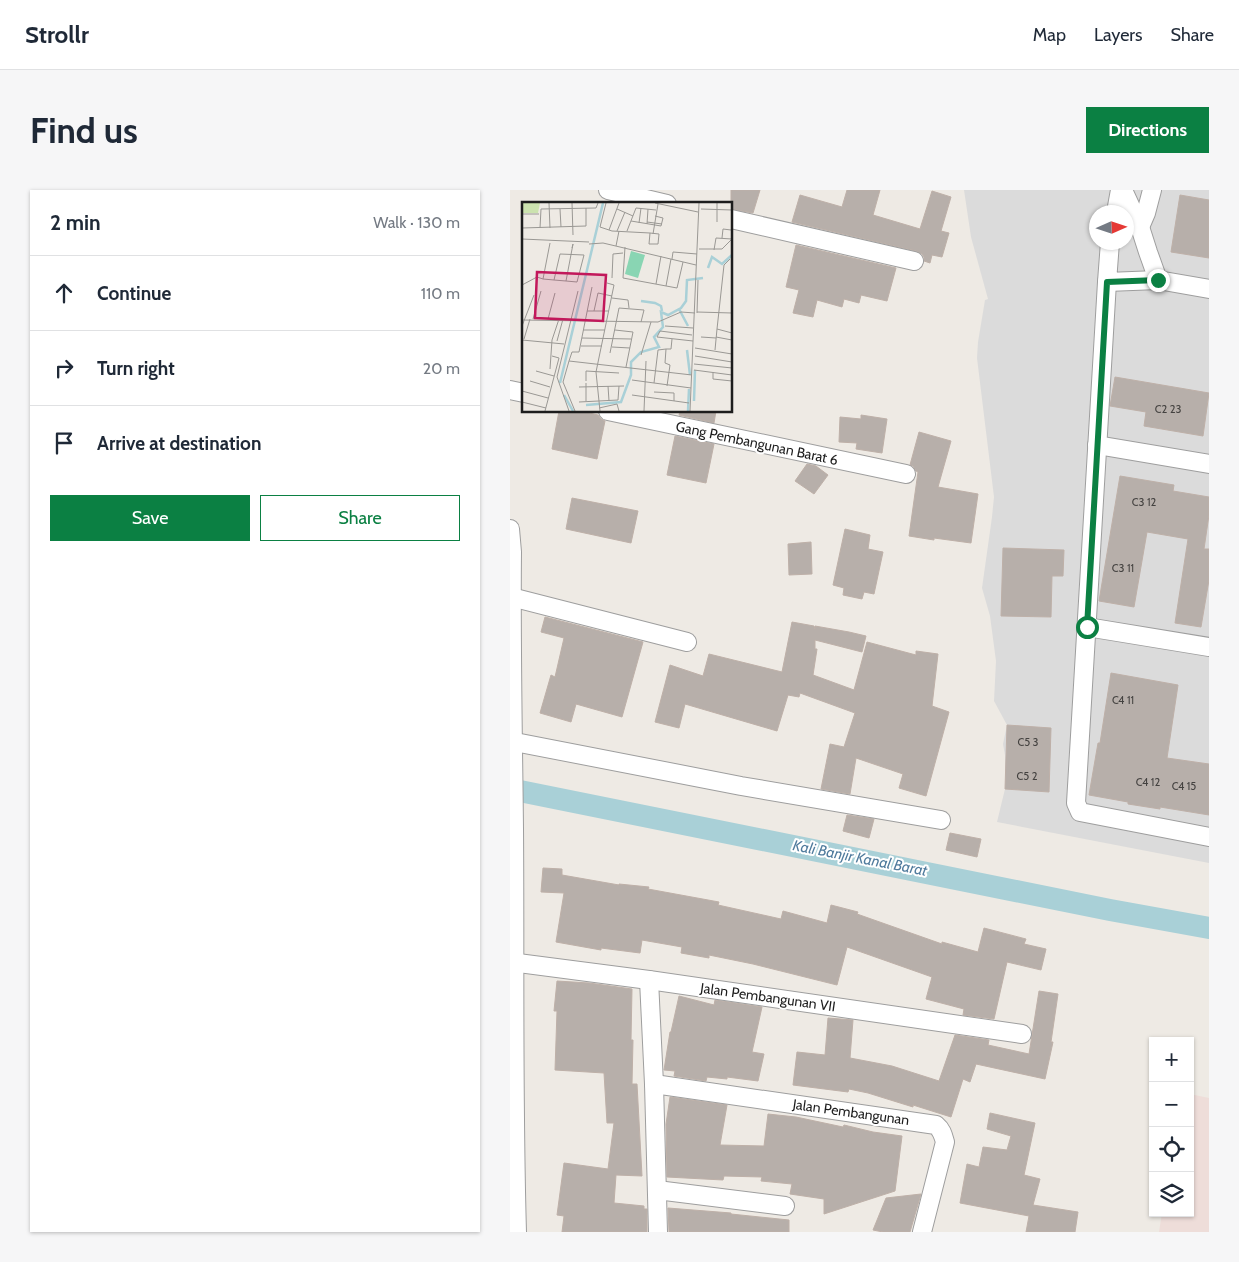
<!DOCTYPE html>
<meta charset="utf-8">
<style>
body{margin:0;font-family:Cabin,sans-serif;background:#f6f6f7;color:#1f2937}
.controls{position:absolute;right:15px;bottom:15px;display:grid;overflow:hidden;border-radius:0px;box-shadow:0 1px 4px #0004}
.controls button{width:45px;height:45px;display:grid;place-items:center;padding:0;border:0;border-bottom:1px solid #e0e1e3;background:#fff;color:#1f2937;font:25px sans-serif}
.compass{position:absolute;left:579px;top:15px;width:45px;height:45px;border-radius:50%;background:#fff;box-shadow:0 1px 4px #0004;rotate:87deg}
.stop{position:absolute;width:15px;height:15px;margin:-11px;border:4px solid #0b8043;border-radius:50%;background:#fff}
.stop.end{background:#0b8043;border-color:#fff;box-shadow:0 1px 5px #0008}
.list{margin:0;padding:0;list-style:none}
h2{display:flex;justify-content:space-between;align-items:center;height:65px;margin:0;padding:0 20px;font-size:21px}
h2 small{font-size:16px;font-weight:400;color:#747a83}
.list li{display:grid;grid-template-columns:32px 1fr auto;gap:15px;align-items:center;box-sizing:border-box;height:75px;padding:0 20px;border-top:1px solid #e0e1e3}
.list b{display:block;font-size:19px;white-space:nowrap}
.list em{font-size:16px;font-style:normal;color:#747a83}
.actions{display:flex;gap:10px;padding:15px 20px}
.actions a{flex:1;padding:11px 0;border:1px solid #0b8043;border-radius:0px;text-align:center;font-size:18px;color:#0b8043}
.actions .main{background:#0b8043;color:#fff}
.icon{flex:none;width:28px;height:28px;fill:none;stroke:currentColor;stroke-width:2;stroke-linecap:round;stroke-linejoin:round}
.map{position:relative;flex:none;width:699px;height:1042px;overflow:hidden;border-radius:0px}
header{display:flex;align-items:center;gap:30px;box-sizing:border-box;height:70px;padding:0 25px;background:#fff;border-bottom:1px solid #e0e1e3}
header strong{font-size:24px}
nav{display:flex;gap:28px;margin-inline-start:auto;font-size:18px}
.intro{display:flex;align-items:center;justify-content:space-between;box-sizing:border-box;height:120px;padding:0 30px}
h1{margin:0;font-size:35px}
.button{padding:12px 22px;border-radius:0px;background:#0b8043;color:#fff;font-size:18px;font-weight:700}
main{display:flex;gap:30px;padding:0 30px}
aside{flex:1;background:#fff;border-radius:0px;box-shadow:0 1px 4px #0004}
.map>svg:first-child{display:block}
.residential{fill:#dbdbdb;fill-rule:evenodd}
.military{fill:#eeddd9}
.lines{fill:none;stroke-linecap:round;stroke-linejoin:round}
.canal{stroke:#a9d0d7;stroke-width:22}
.building{fill:#b7afaa;stroke:#beb0a8}
.street-casing{stroke:#9e9e9e;stroke-width:20}
.street{stroke:#fff;stroke-width:18}
.route{stroke:#0b8043;stroke-width:6}
.labels{text-anchor:middle;stroke-width:4;stroke-linejoin:round;paint-order:stroke}
.number-label{font-size:11px;fill:#444240}
.street-label{font-size:14px;fill:#1d1d1d;stroke:#fff}
.water-label{font-size:15px;font-style:italic;fill:#507b9d;stroke:#fff}
.inset-river{fill:none;stroke:#a9d0d7;stroke-width:2.5}
.inset-road{fill:none;stroke:#9a9894;stroke-width:1}
.view{fill:#c2185b;fill-opacity:0.15;stroke:#c2185b;stroke-width:2.5}
.inset-edge{fill:none;stroke:#1d1d1d;stroke-width:2.5}
</style>
<header>
<strong>Strollr</strong>
<nav><a>Map</a><a>Layers</a><a>Share</a></nav>
</header>
<div class="intro"><h1>Find us</h1><a class="button">Directions</a></div>
<main>
<aside>
<h2>2 min<small>Walk · 130 m</small></h2>
<ul class="list">
<li><svg class="icon" aria-label="ahead" viewBox="0 0 24 24"><path d="M12 20V5M6 11l6-6 6 6"/></svg><div><b>Continue</b></div><em>110 m</em></li>
<li><svg class="icon" aria-label="right" viewBox="0 0 24 24"><path d="M7 20v-9h11M14 6l5 5-5 5"/></svg><div><b>Turn right</b></div><em>20 m</em></li>
<li><svg class="icon" aria-label="arrive" viewBox="0 0 24 24"><path d="M6 21V4h12l-3 4 3 4H6"/></svg><div><b>Arrive at destination</b></div></li>
</ul>
<div class="actions"><a class="main">Save</a><a>Share</a></div>
</aside>
<div class="map">
<svg width="699" height="1042" viewBox="0 0 699 1042">
<rect width="100%" height="100%" fill="#eeeae4"/>
<path class="residential" d="M454,0H699V673L487,632L495,599V565L493,554L497,535L484,511L486,471L480,426L472,398L482,327L484,307L467,168L468,152L475,110L478,109L461,47ZM586,22H616V52H586Z"/>
<path class="military" d="M680,904L699,908V1042H649L652,1023H680Z"/>
<g class="lines">
<path class="canal" d="M0,599L600,720L699,738"/>
</g>
<g class="building">
<path d="M221,0H250L243,23L221,19Z"/>
<path d="M337,0H370L363,25L410,39L422,1L441,7L431,41L439,43L432,67L422,65L420,73L414,71V67L412,64L406,61L282,32L290,5L332,17Z"/>
<path d="M670,5L699,10V68L661,62Z"/>
<path d="M286,55L386,78L377,111L351,105L349,113L334,109L332,117L307,110L303,127L283,123L289,100L276,97Z"/>
<path d="M605,187L699,203L693,246L634,236L636,222L600,216Z"/>
<path d="M49,221H71L88,225L91,229L95,231L87,269L42,259Z"/>
<path d="M170,221H206L204,233L169,225Z"/>
<path d="M351,225L377,229L372,263L346,259L347,253L329,252L330,227L351,229Z"/>
<path d="M409,242L441,251L428,297L468,304L461,353L424,348V350L399,346L408,282L406,281L403,276L400,275Z"/>
<path d="M165,246L204,254L196,293L157,285Z"/>
<path d="M297,274L306,276L318,285L304,304L285,291Z"/>
<path d="M610,286L664,295L663,301L699,307V325L694,359H699V390L691,437L665,433L678,349L637,342L624,417L589,411Z"/>
<path d="M62,308L128,321L121,353L56,339Z"/>
<path d="M335,339L360,345L358,359L373,362L364,404L354,402L352,409L333,405L334,398L323,395Z"/>
<path d="M301,352L302,384L279,385L278,354Z"/>
<path d="M493,358L554,360L553,386H542L541,427L491,426Z"/>
<path d="M35,427L133,452L112,527L66,514L61,532L30,523L41,485L45,487L54,448L31,442Z"/>
<path d="M282,432L304,436L305,439V436L339,442L356,446L352,462L305,450V459H307L303,485L344,500L357,452L406,465V461L428,464L422,516L439,522L416,606L389,598L393,584L346,568L340,604L311,599L320,554L334,557L345,523L290,503L289,507L278,505L267,541L175,514L169,538L145,532L160,475L193,486L199,464L272,482Z"/>
<path d="M601,483L668,495L657,568L699,574V625L650,617V619L618,614V612L579,605L588,553H590Z"/>
<path d="M497,535L541,538L539,602L495,599Z"/>
<path d="M337,625L364,629L359,648L333,641Z"/>
<path d="M440,643L471,649L467,667L436,660Z"/>
<path d="M33,678L52,679V685L109,695V694L139,697L138,699L209,712L208,715L271,729L273,721L317,733L321,715L348,722L347,724L432,754V752L468,762L474,738L516,749L514,754L536,759L531,780L497,772L484,829L453,825L454,819L416,809L422,787L337,757L327,795L243,774L199,765V768L171,763L172,757L132,750L130,763L91,758V760L46,752L54,703L31,702Z"/>
<path d="M47,791L79,793L122,799L121,850H123L122,894H127L132,986L106,985L104,1013L134,1016V1019H137V1042H52L54,1026L47,1025L54,973L98,979L104,933H97L94,883L45,880L47,821H44Z"/>
<path d="M529,801L548,804L541,852H543L535,889L466,874L460,892L453,889L441,927L403,915V917L358,903L339,899L338,902L283,895L287,862L315,865L318,828L343,830L340,868L382,876L429,891L445,845L479,850L478,855L519,864Z"/>
<path d="M169,806L204,815L205,810L252,817L242,862L254,864L248,891L217,887V889L197,887L196,891L164,886L165,881L154,880L160,842H161Z"/>
<path d="M160,907L217,915L210,955L254,956L258,924L286,927L333,937L334,935L363,942L392,946L385,1001L314,1024V1009L280,1004L282,994L251,991L252,987L214,986L213,990L157,987L156,934Z"/>
<path d="M480,923L525,933L514,985L530,989L523,1015L568,1022L565,1042H516L519,1026L450,1013L457,974L469,977L473,957L497,960L501,946L477,939Z"/>
<path d="M411,1004L400,1042H373L363,1040L376,1008Z"/>
<path d="M158,1018L221,1023V1024L279,1030V1042H159Z"/>
</g>
<g class="lines">
<defs>
<g id="street">
<path d="M98,0L157,14"/>
<path d="M613,0L630,37L638,62L648,90"/>
<path d="M606,22L610,0"/>
<path d="M221,29L404,71"/>
<path d="M630,37L636,23L642,0"/>
<path d="M600,52L597,92L648,90L699,99"/>
<path d="M597,92L566,613L570,622L699,647"/>
<path d="M0,200L14,203"/>
<path d="M98,221L396,284"/>
<path d="M587,255L699,274"/>
<path d="M0,339L2,362C1,454 3,546 4,638C5,772 3,907 7,1042"/>
<path d="M1,407L177,452"/>
<path d="M577,437L699,457"/>
<path d="M0,551L231,596L431,630"/>
<path d="M0,772L139,790L512,844"/>
<path d="M139,790L144,894L148,1042"/>
<path d="M144,894L426,935C432,940 433,945 435,952L412,1042"/>
<path d="M147,1000L275,1016"/>
</g>
</defs>
<use href="#street" class="street-casing"/>
<use href="#street" class="street"/>
</g>
<g class="lines">
<path class="route" d="M577,437L597,92L648,90"/>
</g>
<g class="labels">
<g class="number-label">
<text x="658" y="223">C2 23</text>
<text x="634" y="316">C3 12</text>
<text x="613" y="382">C3 11</text>
<text x="613" y="514">C4 11</text>
<text x="518" y="556">C5 3</text>
<text x="517" y="590">C5 2</text>
<text x="638" y="596">C4 12</text>
<text x="674" y="600">C4 15</text>
</g>
<g class="street-label">
<text transform="translate(247 253) rotate(12)" y="5">Gang Pembangunan Barat 6</text>
<text transform="translate(258 807) rotate(8)" y="5">Jalan Pembangunan VII</text>
<text transform="translate(341 922) rotate(8)" y="5">Jalan Pembangunan</text>
</g>
<g class="water-label">
<text transform="translate(350 668) rotate(11)" y="5">Kali Banjir Kanal Barat</text>
</g>
</g>
<g transform="translate(12 12)">
<rect width="210" height="210" fill="#eeeae4"/>
<path d="M0,1H18L16,11H0V17Z" fill="#cce3af"/>
<path d="M109,49L123,53L116,76L103,72Z" fill="#89d5b3"/>
<path class="inset-river" d="M186,66L190,55L200,62L210,53M119,99L133,101L139,104L140,109M157,107L166,124M165,148L168,173M38,181L81,1M42,193L51,209M172,199L173,168M64,203L99,200L109,173V160L119,150L137,145L132,135L141,125L139,110L146,113L159,106L164,99L165,78L181,76M166,209L167,187"/>
<path class="inset-road" d="M27,1L28,26M50,1L51,33M84,1L78,25L90,29L128,31L137,32L136,42H127L128,31M133,1L176,10M38,7L39,25M95,7L111,14M179,7L210,8M1,12H17M109,19L139,24L141,16L133,14M125,20L140,22M195,20V1M117,21L119,6M125,22L126,7M0,26L64,24V6M18,26L19,7L74,6L76,1M87,28L97,1M95,29L103,10M105,29L114,6L134,8M131,32L136,2M200,36L201,27L209,28M0,37L67,40M67,42L81,41L174,63M94,44L97,29M103,45L101,76L155,86L161,60M177,47H200L210,37M192,48L194,36L210,37M150,57L151,50L175,52M90,76L91,52L101,51M21,77L32,78L44,79L55,80L62,53L38,52L32,78M44,79L51,42L50,46M134,82L139,54M0,83L15,75L21,77L28,41M144,84L149,57M90,96L106,98L107,106M65,109H87M72,109L76,91L90,94M175,110L210,111M175,111L176,78M11,117L19,89M26,117L33,91M0,118L136,120L159,110L173,111M0,124L12,93M143,124L171,126M195,127L202,63L208,57M61,128H83M93,128L111,130L104,165M170,133L138,129L135,135L171,139M179,135L194,136M194,135L210,138M60,136L109,137M2,137L8,117M0,138L42,142M35,139L41,117M59,144H80M90,145L108,146M173,146L210,152M193,148L195,127L210,131M88,151L97,106L122,108L119,120M119,153L129,120M173,154L210,160M47,159L50,150H57L70,85M172,162L210,166M28,167L30,138L37,117M172,168L210,173M14,169L32,174M191,170V177L210,179M110,178L169,186M8,179L28,185M64,179V169L97,171M64,181V199M132,181L136,148L144,147M86,184L87,199M145,184L148,163L143,161L144,147H149L150,137M57,185L102,184M0,189L26,196M132,190L152,191V199M110,193L167,201M0,200L24,206M57,200L96,198L97,184M77,206L95,202L97,209M23,209L37,156L30,154M47,209L35,175L56,89M53,209L41,180L47,159L170,173M78,209L74,170L92,83L85,81M122,209L124,159M168,209L177,1"/>
<path class="view" d="M15,70L84,73L81,119L13,116Z"/>
<rect width="210" height="210" class="inset-edge"/>
</g>
</svg>
<div class="controls">
<button>+</button>
<button>−</button>
<button><svg class="icon" aria-label="locate" viewBox="0 0 24 24"><circle cx="12" cy="12" r="6"/><path d="M12 2v4M12 18v4M2 12h4M18 12h4"/></svg></button>
<button><svg class="icon" aria-label="layers" viewBox="0 0 24 24"><path d="M12 4l9 5-9 5-9-5zM3 14l9 5 9-5"/></svg></button>
</div>
<svg class="compass" viewBox="-18 -18 36 36"><path d="M0-13l5 13h-10z" fill="#e53935"/><path d="M0 13l5-13h-10z" fill="#747a83"/></svg>
<div class="stop" style="left:577px;top:437px"></div>
<div class="stop end" style="left:648px;top:90px"></div>
</div>
</main>
